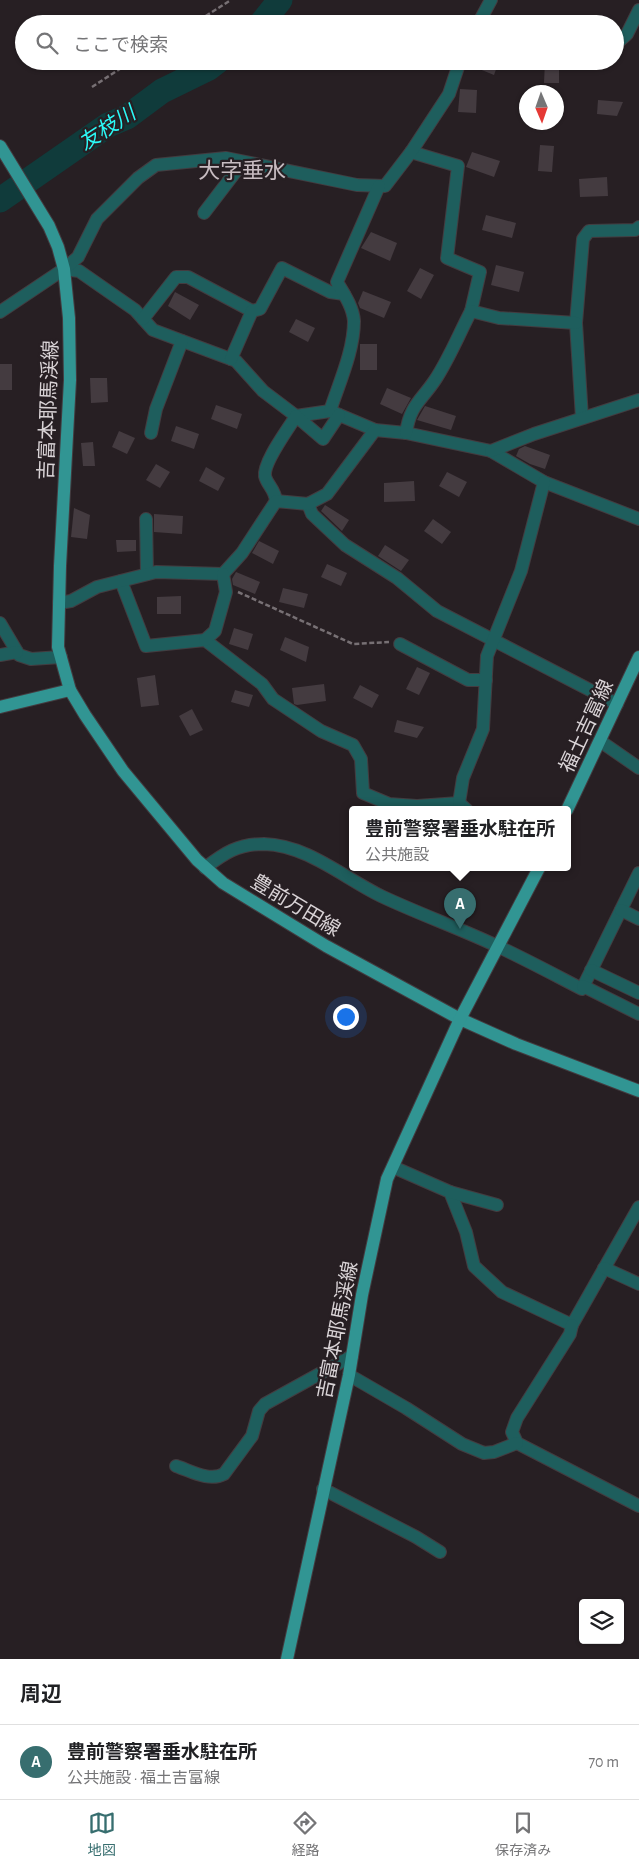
<!DOCTYPE html>
<html lang="ja">
<meta charset="utf-8">
<style>
body{margin:0;font-family:"Alegreya Sans","Noto Sans JP",sans-serif;background:#f6f6f6;color:#202124}
.controls{position:absolute;right:15px;bottom:15px;display:grid;overflow:hidden;border-radius:5px;box-shadow:0 1px 4px #0004}
.controls button{width:45px;height:45px;display:grid;place-items:center;padding:0;border:0;border-bottom:1px solid #e0e0e0;background:#fff;color:#202124;font:25px sans-serif}
.compass{position:absolute;left:519px;top:85px;width:45px;height:45px;border-radius:50%;background:#fff;box-shadow:0 1px 4px #0004;rotate:178deg}
.you{position:absolute;left:345px;top:1016px;width:18px;height:18px;margin:-12px;border:4px solid #fff;border-radius:50%;background:#1a73e8;box-shadow:0 0 0 8px #1a73e833}
.badge{display:grid;place-items:center;width:32px;height:32px;border-radius:50%;background:#376e6f;color:#fff;font-size:16px;font-weight:700}
.pin{position:absolute;translate:-50% -41px;filter:drop-shadow(0 1px 2px #0008)}
.pin::after{content:'';position:absolute;top:26px;width:18px;height:15px;background:inherit;clip-path:polygon(0 0,100% 0,50% 100%)}
.popup{position:absolute;left:349px;top:806px;width:222px;height:65px;box-sizing:border-box;display:grid;place-content:center;border-radius:5px;background:#fff;filter:drop-shadow(0 1px 4px #0005);font-size:16px;white-space:nowrap;color:#757577}
.popup b{font-size:19px;color:#202124}
.popup::after{content:'';position:absolute;left:50%;top:100%;margin-left:-10px;border:10px solid transparent;border-top-color:#fff}
.list{margin:0;padding:0;list-style:none}
h2{display:flex;justify-content:space-between;align-items:center;height:65px;margin:0;padding:0 20px;font-size:21px}
h2 small{font-size:16px;font-weight:400;color:#757577}
.list li{display:grid;grid-template-columns:32px 1fr auto;gap:15px;align-items:center;box-sizing:border-box;height:75px;padding:0 20px;border-top:1px solid #e0e0e0}
.list b{display:block;font-size:19px;white-space:nowrap}
.list p{margin:0;font-size:16px;white-space:nowrap;color:#757577}
.list em{font-size:16px;font-style:normal;color:#757577}
.icon{flex:none;width:28px;height:28px;fill:none;stroke:currentColor;stroke-width:2;stroke-linecap:round;stroke-linejoin:round}
.map{position:relative;flex:none;width:639px;height:1659px;overflow:hidden}
.search{position:absolute;background:#fff;box-shadow:0 1px 4px #0004;left:15px;right:15px;top:15px;height:55px;display:flex;align-items:center;gap:12px;box-sizing:border-box;padding:0 18px;border-radius:28px;color:#757577;font-size:19px}
.sheet{height:140px;background:#fff}
nav{display:flex;justify-content:space-around;align-items:center;box-sizing:border-box;height:70px;border-top:1px solid #e0e0e0;background:#fff;font-size:14px;color:#757577}
nav a{display:grid;justify-items:center;gap:2px}
nav .on{color:#376e6f}
.map>svg:first-child{display:block}
.lines{fill:none;stroke-linecap:round;stroke-linejoin:round}
.river{stroke:#103b3b;stroke-width:25}
.building{fill:#443b40}
.minor-casing{stroke:#433c40;stroke-width:14}
.major-casing{stroke:#433c40;stroke-width:14}
.path{stroke:#777074;stroke-width:2.5;stroke-dasharray:5 2.5;stroke-linecap:butt}
.minor{stroke:#1e5e5d;stroke-width:12}
.major{stroke:#319593;stroke-width:12}
.labels{text-anchor:middle;stroke-width:4.5;stroke-linejoin:round;paint-order:stroke}
.street-label{font-size:20px;fill:#d9d3d6;stroke:#271f23}
.water-label{font-size:21px;font-style:italic;fill:#2bf9f6;stroke:#271f23}
.quarter-label{font-size:22px;fill:#c7bcc1;stroke:#271f23}
</style>
<div class="map">
<svg width="639" height="1659" viewBox="0 0 639 1659">
<rect width="100%" height="100%" fill="#271f23"/>
<g class="lines">
<g class="river">
<path d="M261,24L280,0"/>
<path d="M0,200L108,125L127,117L162,91L209,68L218,61"/>
</g>
</g>
<g class="building">
<path d="M468,61H499L494,75L467,64Z"/>
<path d="M545,61H559V83H544Z"/>
<path d="M460,89L477,90L476,113L458,112Z"/>
<path d="M598,100L623,102L617,116L597,114Z"/>
<path d="M540,145L554,146L552,172L538,171Z"/>
<path d="M472,152L500,161L494,177L466,167Z"/>
<path d="M607,177L608,196L580,197L579,179Z"/>
<path d="M486,215L516,223L512,238L482,230Z"/>
<path d="M371,232L397,243L390,261L361,248Z"/>
<path d="M496,265L524,272L519,292L491,285Z"/>
<path d="M420,268L434,275L421,299L407,291Z"/>
<path d="M363,291L391,302L384,318L360,308L358,303Z"/>
<path d="M175,292L199,305L190,320L168,306Z"/>
<path d="M296,319L315,328L308,342L289,332Z"/>
<rect x="360" y="344" width="17" height="26"/>
<rect x="0" y="364" width="12" height="26"/>
<path d="M90,378H107L108,402L91,403Z"/>
<path d="M387,388L411,398L402,414L380,404Z"/>
<path d="M216,405L242,414L237,429L211,419Z"/>
<path d="M425,406L456,416L451,430L417,420Z"/>
<path d="M176,426L199,434L194,449L171,441Z"/>
<path d="M119,431L135,438L127,454L112,447Z"/>
<path d="M93,442L95,466H83L81,443Z"/>
<path d="M525,446L550,455L545,469L530,464L516,456L519,449Z"/>
<path d="M156,464L170,472L160,488L146,480Z"/>
<path d="M206,467L225,478L218,491L199,481Z"/>
<path d="M447,472L467,482L459,497L439,486Z"/>
<path d="M414,481L415,501L384,502V483Z"/>
<path d="M325,505L349,520L342,531L321,511Z"/>
<path d="M74,508L90,515L87,539L71,537Z"/>
<path d="M154,514L183,516L182,534L154,532Z"/>
<path d="M433,519L451,532L442,544L424,531Z"/>
<path d="M116,540H136V551L117,552Z"/>
<path d="M259,541L279,551L273,564L252,553Z"/>
<path d="M385,545L409,560L401,571L378,556Z"/>
<path d="M327,564L347,573L341,586L321,577Z"/>
<path d="M236,572L260,582L255,594L233,585L232,579Z"/>
<path d="M283,588L308,594L304,608L279,602Z"/>
<path d="M181,596V614H157V597Z"/>
<path d="M234,628L253,634L248,650L229,644Z"/>
<path d="M285,637L309,647L306,662L280,650Z"/>
<path d="M417,667L430,673L419,695L406,689Z"/>
<path d="M155,675L159,705L141,707L137,678Z"/>
<path d="M324,684L326,701L297,705L294,704L292,688Z"/>
<path d="M360,685L379,695L372,708L353,698Z"/>
<path d="M235,690L253,695L249,707L231,702Z"/>
<path d="M192,709L203,730L190,736L179,716Z"/>
<path d="M397,720L424,727L417,738L394,732Z"/>
</g>
<g class="lines">
<defs>
<g id="minor">
<path d="M478,24L491,0"/>
<path d="M615,45L627,34L639,10"/>
<path d="M411,152L458,166L447,258L480,272L471,311"/>
<path d="M204,213L243,162"/>
<path d="M64,269L79,271L135,310L153,330L236,361L263,391L296,416L330,411L375,430L406,433L491,451L544,482L639,519"/>
<path d="M0,312L64,269L78,257L97,219L138,178L156,165L226,158L357,185L385,186L411,152L449,94L460,61"/>
<path d="M143,319L176,277H188L252,311"/>
<path d="M231,359L252,311L260,309L282,268L330,292L344,294"/>
<path d="M330,411C339,383 354,351 354,321C353,307 344,294 337,282L379,186"/>
<path d="M582,418L576,323L583,239L589,231L635,230L639,227"/>
<path d="M151,433L156,409L182,341"/>
<path d="M406,433C410,405 421,401 435,380C449,359 459,334 471,311L499,318L576,323"/>
<path d="M491,451L534,434L639,400"/>
<path d="M276,501C275,489 267,485 265,476C263,462 289,428 296,416L323,439L339,415"/>
<path d="M308,504L312,514L345,545L397,578L437,611L617,704"/>
<path d="M146,519L147,574"/>
<path d="M121,581L146,646L205,640L262,684L273,699L321,731L353,745L361,759L363,793L389,804L417,806L459,803L467,810"/>
<path d="M59,603L71,601L97,587L156,572L223,574L242,553L276,501L308,504L327,494L375,430"/>
<path d="M0,623L19,655L31,659L61,657"/>
<path d="M205,640L215,631L226,592L223,574"/>
<path d="M400,644L468,680H486"/>
<path d="M0,655L17,652"/>
<path d="M600,741L639,768"/>
<path d="M459,803L463,778L483,729L487,656L521,571L544,482"/>
<path d="M205,868C224,853 238,844 264,844C307,845 344,878 381,896C419,914 459,928 497,946C525,959 553,974 582,989L639,873"/>
<path d="M621,910L639,919"/>
<path d="M591,970L639,993"/>
<path d="M583,986L639,1014"/>
<path d="M393,1167L450,1192L466,1232L474,1266L502,1292L572,1325L639,1207"/>
<path d="M450,1192L497,1205"/>
<path d="M604,1268L639,1284"/>
<path d="M572,1325L570,1334L517,1418L512,1432L517,1443L639,1506"/>
<path d="M349,1375L406,1408L462,1444L484,1453L494,1452L517,1443"/>
<path d="M176,1466C191,1471 209,1482 224,1474L252,1436L259,1411L265,1404L352,1356"/>
<path d="M323,1489L416,1537L440,1552"/>
</g>
<g id="major">
<path d="M0,146L49,226L58,247L64,269L69,318L70,380L60,566L58,647L70,690L85,715L123,771L197,860L223,883L326,946L460,1019L516,1044L639,1091"/>
<path d="M0,707L70,690"/>
<path d="M567,810L639,657"/>
<path d="M287,1659L349,1375L362,1295L387,1179L460,1019L539,868"/>
</g>
</defs>
<use href="#minor" class="minor-casing"/>
<use href="#major" class="major-casing"/>
<g class="path">
<path d="M193,24L231,0"/>
<path d="M92,87L132,61"/>
<path d="M238,592L353,644L389,642"/>
</g>
<use href="#minor" class="minor"/>
<use href="#major" class="major"/>
</g>
<g class="labels">
<g class="street-label">
<text transform="translate(48 410) rotate(-88)" y="7">吉富本耶馬渓線</text>
<text transform="translate(586 726) rotate(-65)" y="7">福土吉富線</text>
<text transform="translate(296 905) rotate(31)" y="7">豊前万田線</text>
<text transform="translate(337 1330) rotate(-79)" y="7">吉富本耶馬渓線</text>
</g>
<g class="water-label">
<text transform="translate(107 128) rotate(-33)" y="7">友枝川</text>
</g>
<g class="quarter-label">
<text x="242" y="178">大字垂水</text>
</g>
</g>
</svg>
<div class="controls">
<button><svg class="icon" aria-label="layers" viewBox="0 0 24 24"><path d="M12 4l9 5-9 5-9-5zM3 14l9 5 9-5"/></svg></button>
</div>
<svg class="compass" viewBox="-18 -18 36 36"><path d="M0-13l5 13h-10z" fill="#e53935"/><path d="M0 13l5-13h-10z" fill="#757577"/></svg>
<div class="you"></div>
<div class="pin badge" style="left:460px;top:929px">A</div>
<div class="popup"><b>豊前警察署垂水駐在所</b>公共施設</div>
<div class="search"><svg class="icon" aria-label="search" viewBox="0 0 24 24"><circle cx="10" cy="10" r="6"/><path d="M15 15l6 6"/></svg>ここで検索</div>
</div>
<section class="sheet">
<h2>周辺<small></small></h2>
<ul class="list">
<li><span class="badge">A</span><div><b>豊前警察署垂水駐在所</b><p>公共施設 · 福土吉富線</p></div><em>70 m</em></li>
</ul>
</section>
<nav>
<a class="on"><svg class="icon" aria-label="map" viewBox="0 0 24 24"><path d="M3 6l6-2 6 2 6-2v14l-6 2-6-2-6 2zM9 4v14M15 6v14"/></svg>地図</a>
<a><svg class="icon" aria-label="directions" viewBox="0 0 24 24"><path d="M12 3l9 9-9 9-9-9zM9 14v-3h6M13 9l2 2-2 2"/></svg>経路</a>
<a><svg class="icon" aria-label="saved" viewBox="0 0 24 24"><path d="M7 4h10v16l-5-4-5 4z"/></svg>保存済み</a>
</nav>
